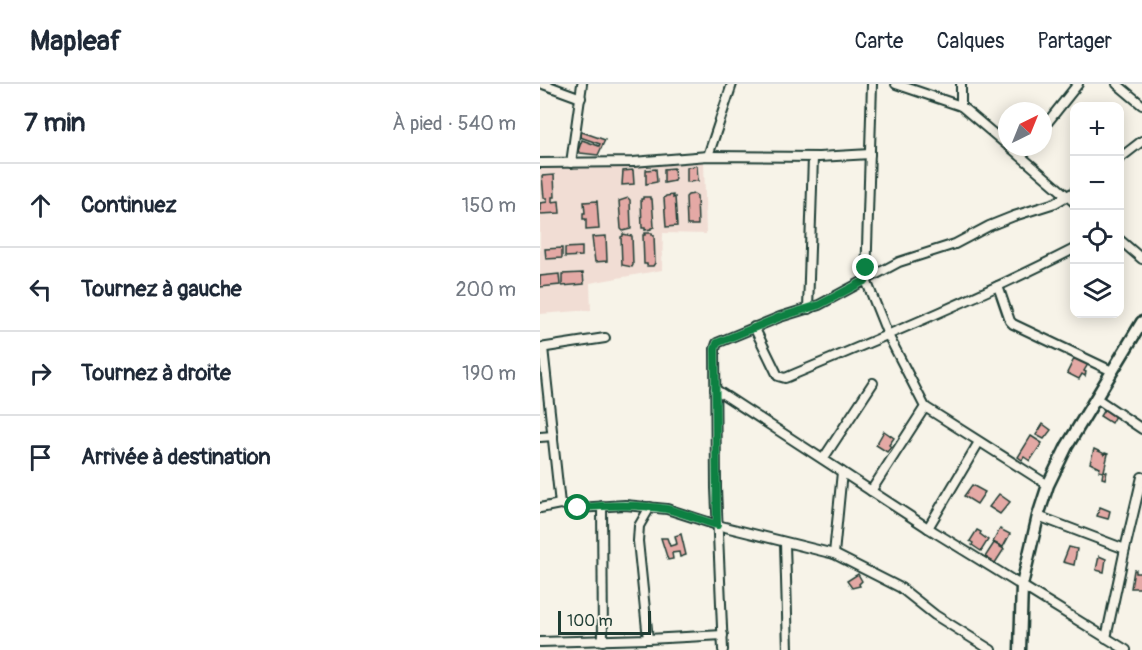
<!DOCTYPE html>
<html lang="fr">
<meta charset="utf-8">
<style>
body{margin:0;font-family:Pangolin,sans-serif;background:#f6f6f7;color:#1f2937}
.controls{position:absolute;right:18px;top:18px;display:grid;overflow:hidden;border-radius:12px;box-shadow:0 3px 15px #0003}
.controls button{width:54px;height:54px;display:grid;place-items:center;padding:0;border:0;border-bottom:2px solid #e0e1e3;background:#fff;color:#1f2937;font:30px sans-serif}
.compass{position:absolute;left:458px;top:18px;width:54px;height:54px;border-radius:50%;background:#fff;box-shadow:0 3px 15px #0003;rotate:43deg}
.scale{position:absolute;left:18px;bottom:15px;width:93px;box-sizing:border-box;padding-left:6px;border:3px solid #1f3d34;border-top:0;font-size:16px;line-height:21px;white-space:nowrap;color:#1f3d34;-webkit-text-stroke:4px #f7f3e8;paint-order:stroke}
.stop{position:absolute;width:18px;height:18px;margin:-14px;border:4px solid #0b8043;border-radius:50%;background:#fff}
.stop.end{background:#0b8043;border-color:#fff;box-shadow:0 2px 6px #0008}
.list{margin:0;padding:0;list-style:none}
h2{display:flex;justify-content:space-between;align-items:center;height:78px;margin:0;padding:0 24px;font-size:26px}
h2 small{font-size:20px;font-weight:400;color:#747a83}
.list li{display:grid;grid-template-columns:39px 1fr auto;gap:18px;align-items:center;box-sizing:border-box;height:84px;padding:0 24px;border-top:2px solid #e0e1e3}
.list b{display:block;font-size:22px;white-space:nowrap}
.list em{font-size:20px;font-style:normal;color:#747a83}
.icon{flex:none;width:33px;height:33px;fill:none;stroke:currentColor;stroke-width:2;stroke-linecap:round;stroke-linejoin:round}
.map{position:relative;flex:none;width:602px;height:566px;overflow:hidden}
header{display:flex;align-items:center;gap:36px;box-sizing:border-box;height:84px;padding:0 30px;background:#fff;border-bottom:2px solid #e0e1e3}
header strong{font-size:28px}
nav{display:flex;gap:33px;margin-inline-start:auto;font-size:21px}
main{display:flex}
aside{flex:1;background:#fff}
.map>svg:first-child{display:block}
.built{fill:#f1ddd4}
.building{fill:#e4a9a5;stroke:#1f3d34;stroke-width:1.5}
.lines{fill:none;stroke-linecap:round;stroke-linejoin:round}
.minor-casing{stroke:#1f3d34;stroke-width:12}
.secondary-casing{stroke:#1f3d34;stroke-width:15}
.minor{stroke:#f7f3e8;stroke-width:8}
.secondary{stroke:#f7f3e8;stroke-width:10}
.route{stroke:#0b8043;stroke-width:8}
</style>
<header>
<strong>Mapleaf</strong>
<nav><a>Carte</a><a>Calques</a><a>Partager</a></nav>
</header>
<main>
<aside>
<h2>7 min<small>À pied · 540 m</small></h2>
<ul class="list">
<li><svg class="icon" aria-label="ahead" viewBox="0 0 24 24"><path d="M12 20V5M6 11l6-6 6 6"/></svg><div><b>Continuez</b></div><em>150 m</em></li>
<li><svg class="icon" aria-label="left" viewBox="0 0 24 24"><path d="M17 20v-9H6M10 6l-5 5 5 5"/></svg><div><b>Tournez à gauche</b></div><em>200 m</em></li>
<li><svg class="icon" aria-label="right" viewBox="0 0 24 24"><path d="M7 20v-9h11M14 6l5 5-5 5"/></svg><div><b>Tournez à droite</b></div><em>190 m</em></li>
<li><svg class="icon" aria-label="arrive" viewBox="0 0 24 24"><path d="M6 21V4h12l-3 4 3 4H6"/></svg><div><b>Arrivée à destination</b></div></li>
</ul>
</aside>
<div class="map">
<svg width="602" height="566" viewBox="0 0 602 566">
<rect width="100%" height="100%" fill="#f7f3e8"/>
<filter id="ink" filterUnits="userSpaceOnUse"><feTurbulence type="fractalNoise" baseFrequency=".0167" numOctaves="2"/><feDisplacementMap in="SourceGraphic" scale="12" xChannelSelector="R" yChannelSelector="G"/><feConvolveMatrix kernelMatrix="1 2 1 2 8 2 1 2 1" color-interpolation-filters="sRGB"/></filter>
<g filter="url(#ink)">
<path class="built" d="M164,77L166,150L123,149L122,186L50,199L51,226L0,230V83Z"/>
<g class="building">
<path d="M42,48L65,56L58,71L40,69L38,67L42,56L59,62L60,60L40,53Z"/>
<path d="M157,82L158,97L147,98V83Z"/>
<path d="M134,84L135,97L124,99V85Z"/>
<path d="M116,85L117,98L106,100V86Z"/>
<path d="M93,86L94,100L82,101L83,87Z"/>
<path d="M14,91L15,113H12V118L19,117L20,129L0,130V119L7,118V114H4L2,92Z"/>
<path d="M154,110L157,112L158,141H147L146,113L148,111Z"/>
<path d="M133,111V114L135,113L137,142L126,143L124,114L126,112Z"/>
<path d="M103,113H110V115H112L114,143L111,144V145L105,146V144H102L101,115H103Z"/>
<path d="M88,114L90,116L91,145L83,147L81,145L79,117Z"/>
<path d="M57,117L59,145L46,146V135H43V129H45L44,118Z"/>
<path d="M105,149H112V151H114L115,179L113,182H107V180H104L103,151H105Z"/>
<path d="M83,150L92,152L93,181L92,183L82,181L81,153L83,152Z"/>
<path d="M66,152L67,177L55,178L52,153Z"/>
<path d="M42,163V172L25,173V164Z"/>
<path d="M22,164V174L6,175L5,165Z"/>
<path d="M43,189L44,200L22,202V190Z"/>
<path d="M19,190L20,201L0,203V192Z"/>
<path d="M535,273L548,280L544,287L546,288L545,292L542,290L539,295L527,289Z"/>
<path d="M565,324L576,330L571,339L560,332Z"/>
<path d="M503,340L511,346L504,355L496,351Z"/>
<path d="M344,347L354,354L349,361L351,363L347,368L336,361Z"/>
<path d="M491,352L502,359L490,377L484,373L482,376L478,373Z"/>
<path d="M554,365L563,369L564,371L565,369L568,370L564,387L567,388L565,395L562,394L563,388L559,387L560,384L550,379Z"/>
<path d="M432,401L445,408L437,420L424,412Z"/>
<path d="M459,410L470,418L460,430L449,423Z"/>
<path d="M560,423L570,427L568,435L557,432Z"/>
<path d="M460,445L470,450L463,463L453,458Z"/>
<path d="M437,446L441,448L440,450L448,456L441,467L432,461L433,459L430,457Z"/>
<path d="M141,450L146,471L140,473L139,468L132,469L133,475L128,476L121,454H127L130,462L137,460L135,452Z"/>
<path d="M454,459L464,465L455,479L445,473Z"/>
<path d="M529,463L537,465L534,481L523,478Z"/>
<path d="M559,472L566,475L564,488L556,486Z"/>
<path d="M594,486H596V489H602V504H591Z"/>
<path d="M318,490L322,497L319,500L320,502L312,504L307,497Z"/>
</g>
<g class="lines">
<defs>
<g id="minor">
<path d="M3,0L41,14"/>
<path d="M356,0L421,22L467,61"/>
<path d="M577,0L602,21"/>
<path d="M421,22V0"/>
<path d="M503,44L538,0"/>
<path d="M470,63L534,118"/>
<path d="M168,72L192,0"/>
<path d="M481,72L488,63"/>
<path d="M580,74L602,57"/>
<path d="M0,79L93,78L168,72L279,73L330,70"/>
<path d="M31,79L42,0"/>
<path d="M580,156L602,175"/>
<path d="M458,202L470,237L473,240L572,287"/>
<path d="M268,225L273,73"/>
<path d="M214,243L238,292L245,294C343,253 440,213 534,165"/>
<path d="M0,264L65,254"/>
<path d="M3,264L20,420"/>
<path d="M175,305L388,444L586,566"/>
<path d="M556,314L602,345"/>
<path d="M385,323L508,401"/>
<path d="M0,353L13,352"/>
<path d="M283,375L333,299"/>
<path d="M331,407L385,323L348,251L326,196L332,0"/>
<path d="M62,422L63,557"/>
<path d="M0,424L20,420L38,424L85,421L127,425L177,441L294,470L361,504L395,531L451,566"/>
<path d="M498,432L585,465"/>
<path d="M388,444L439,358"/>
<path d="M245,459L248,566"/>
<path d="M294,470L302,388"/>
<path d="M566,554L585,465L602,393"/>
<path d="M108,555L98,457L99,442L110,423"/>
<path d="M0,558L108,555L183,551"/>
<path d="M183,566L176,404L175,265L177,259L240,233L279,221L359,178L415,160L449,142L474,132L515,119L534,108"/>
</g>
<path id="secondary" d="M480,566L482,501L498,432L508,401L527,362L602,238"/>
</defs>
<use href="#minor" class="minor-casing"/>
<use href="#secondary" class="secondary-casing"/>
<use href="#minor" class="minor"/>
<use href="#secondary" class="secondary"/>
</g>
</g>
<g class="lines" filter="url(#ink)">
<path class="route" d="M38,424C67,421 98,420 127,425C144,429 160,436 177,441L175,265L177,259L240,233L279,221L326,196V184"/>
</g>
</svg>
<div class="controls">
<button>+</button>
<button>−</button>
<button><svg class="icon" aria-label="locate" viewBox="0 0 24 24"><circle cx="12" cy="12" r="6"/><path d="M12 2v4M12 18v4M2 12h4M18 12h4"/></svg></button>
<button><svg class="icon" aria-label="layers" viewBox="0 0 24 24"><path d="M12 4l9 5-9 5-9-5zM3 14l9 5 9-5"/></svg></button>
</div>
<svg class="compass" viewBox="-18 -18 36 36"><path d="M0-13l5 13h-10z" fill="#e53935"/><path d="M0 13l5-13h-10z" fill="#747a83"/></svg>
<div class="scale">100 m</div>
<div class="stop" style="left:38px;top:424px"></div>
<div class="stop end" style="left:326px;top:184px"></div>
</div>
</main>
